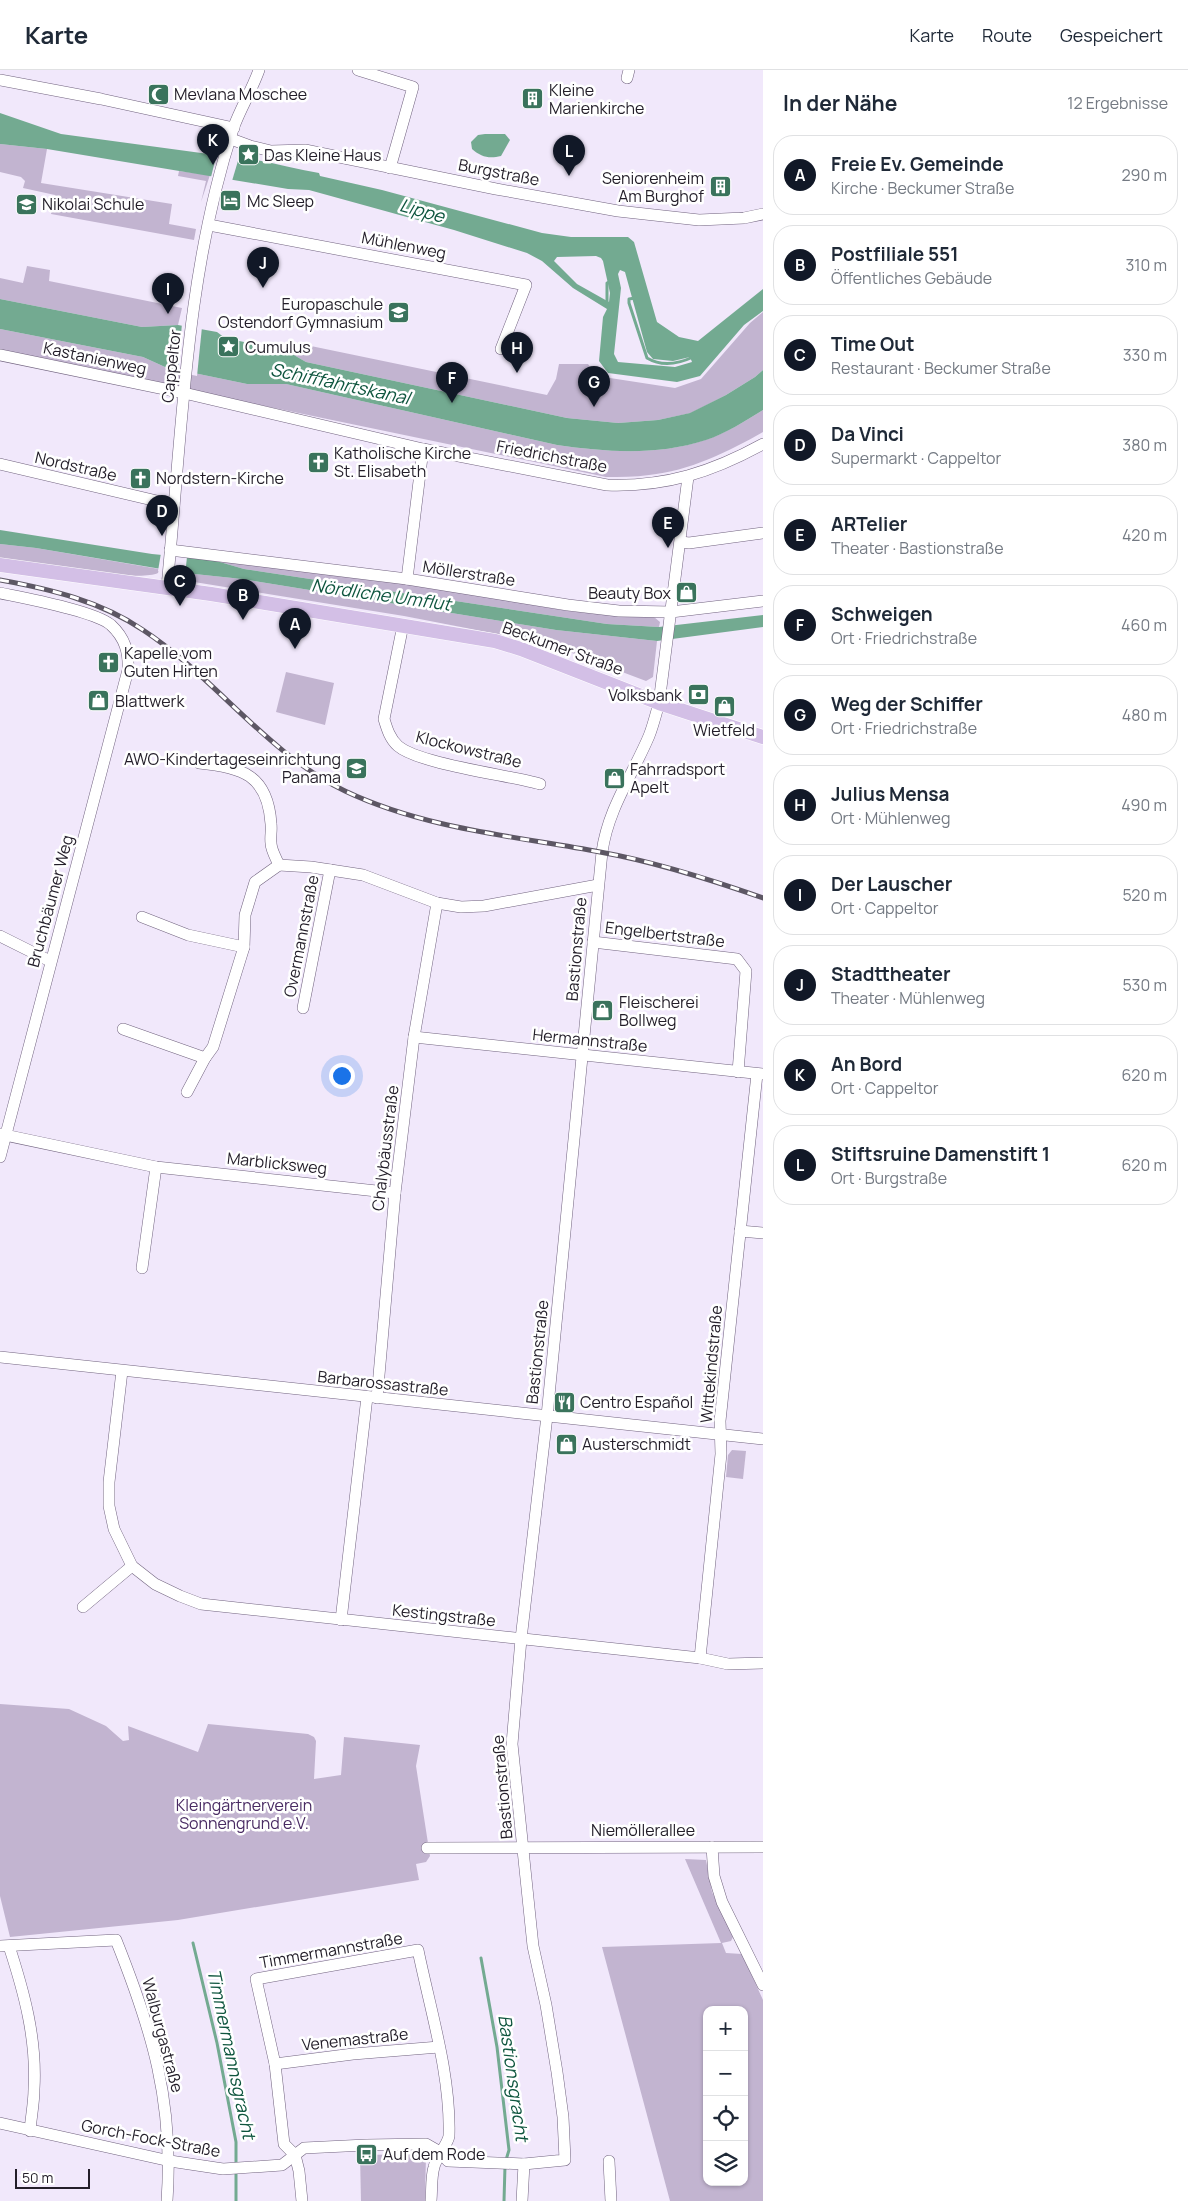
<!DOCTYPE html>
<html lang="de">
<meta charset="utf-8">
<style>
body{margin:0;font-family:Manrope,sans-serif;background:#f2f2f3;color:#1f2937}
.controls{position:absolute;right:15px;bottom:15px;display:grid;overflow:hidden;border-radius:10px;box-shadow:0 1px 4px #0004}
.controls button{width:45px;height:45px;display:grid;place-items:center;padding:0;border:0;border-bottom:1px solid #e0e1e3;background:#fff;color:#1f2937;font:25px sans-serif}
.scale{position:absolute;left:15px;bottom:12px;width:75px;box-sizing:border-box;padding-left:5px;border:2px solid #231e29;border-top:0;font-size:14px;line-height:18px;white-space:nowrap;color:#231e29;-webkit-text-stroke:4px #fff;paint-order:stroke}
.you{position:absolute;left:341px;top:1005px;width:18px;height:18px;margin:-12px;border:4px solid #fff;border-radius:50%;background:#1a73e8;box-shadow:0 0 0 8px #1a73e833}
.badge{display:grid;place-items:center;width:32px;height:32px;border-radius:50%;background:#111827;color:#fff;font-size:16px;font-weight:700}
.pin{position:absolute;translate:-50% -41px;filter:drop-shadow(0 1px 2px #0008)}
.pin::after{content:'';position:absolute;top:26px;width:18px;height:15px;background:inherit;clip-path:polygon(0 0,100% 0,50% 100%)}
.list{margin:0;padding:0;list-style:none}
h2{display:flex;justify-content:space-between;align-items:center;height:65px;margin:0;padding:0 20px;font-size:21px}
h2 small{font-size:16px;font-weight:400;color:#747a83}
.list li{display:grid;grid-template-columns:32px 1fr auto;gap:15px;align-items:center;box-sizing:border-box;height:80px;margin:0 10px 10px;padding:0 10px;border:1px solid #e0e1e3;border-radius:20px}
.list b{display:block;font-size:19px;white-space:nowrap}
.list p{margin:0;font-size:16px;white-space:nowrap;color:#747a83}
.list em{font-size:16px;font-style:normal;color:#747a83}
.icon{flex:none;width:28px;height:28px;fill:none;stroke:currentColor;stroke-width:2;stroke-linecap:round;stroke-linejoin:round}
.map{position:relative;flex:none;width:763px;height:2131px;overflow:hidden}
header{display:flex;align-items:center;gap:30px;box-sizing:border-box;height:70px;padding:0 25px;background:#fff;border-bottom:1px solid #e0e1e3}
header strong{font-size:24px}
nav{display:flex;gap:28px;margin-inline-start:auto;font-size:18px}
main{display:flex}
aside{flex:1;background:#fff}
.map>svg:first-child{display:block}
.green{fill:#c2b4d0;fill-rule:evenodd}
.water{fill:#73aa91;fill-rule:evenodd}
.pier{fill:#f1e8fb}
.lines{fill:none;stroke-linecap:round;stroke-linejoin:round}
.stream{stroke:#73aa91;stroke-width:3}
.minor-casing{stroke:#71637f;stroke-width:12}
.major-casing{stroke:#fff;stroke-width:15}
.minor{stroke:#fff;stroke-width:11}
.major{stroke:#d3bfe6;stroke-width:14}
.rail-casing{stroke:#5d5764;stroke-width:5}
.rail{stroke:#fff;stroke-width:3;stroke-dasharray:9;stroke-linecap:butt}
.labels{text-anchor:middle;stroke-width:5;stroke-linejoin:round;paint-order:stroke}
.poi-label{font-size:16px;fill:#231e29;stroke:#fff;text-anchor:start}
.street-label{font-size:16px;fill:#231e29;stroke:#fff}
.park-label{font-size:16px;fill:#492b63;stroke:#fff}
.water-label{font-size:18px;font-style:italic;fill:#0e553e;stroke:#fff}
</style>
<header>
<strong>Karte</strong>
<nav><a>Karte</a><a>Route</a><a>Gespeichert</a></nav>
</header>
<main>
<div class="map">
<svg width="763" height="2131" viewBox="0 0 763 2131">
<rect width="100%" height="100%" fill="#f1e8fb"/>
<g class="green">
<path d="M0,74L47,79L41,113L172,134L169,154L196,159L194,170L51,144L55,125L23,118L25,111L21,107L0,102Z"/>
<path d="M179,101L210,105L201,132L206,111L178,106Z"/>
<path d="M27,196L50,200L49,211L182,238L178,255L142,257L0,229V208L23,213Z"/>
<path d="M763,242V300L755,307L726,325L691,343L658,350L618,353L567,348L306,292L287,281L306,275L547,325L556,309L559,294H588L597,306L675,318L701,309L750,253Z"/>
<path d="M0,259L143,287L165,297L247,314H286L557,375C606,382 657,386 705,370C725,364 745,351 763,340V362C728,382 689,401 649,405C635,407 620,407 606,407L0,281Z"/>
<path d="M0,474L36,478L159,499L158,503C137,513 29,492 0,488Z"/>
<path d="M213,490L406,513L568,541L617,546L654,547L660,552L659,557L607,554L244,499Z"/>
<path d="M185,503L242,509L556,560L657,571L653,607L646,611L556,577L528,570L404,546L188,511L185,509Z"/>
<path d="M286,602L334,613L325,655L276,642Z"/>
<path d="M732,1380L746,1381L743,1409L726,1407L728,1385Z"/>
<path d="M0,1634L69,1639L106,1656L123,1671L129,1670L128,1656L198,1682L208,1654L308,1664L314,1667L316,1671L314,1709L341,1705L344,1667L420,1675L416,1696L430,1786L426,1792L416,1794L419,1810L178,1850L10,1867L0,1826Z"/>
<path d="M685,1789L706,1790L712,1822L733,1867L731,1871L722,1873L726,1883L742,1884L763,1930V2131H670L602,1877L721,1873ZM707,1940H744V2112H707Z"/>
<path d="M426,2084L425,2131H361L360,2085Z"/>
</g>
<g class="water">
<path d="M0,43L61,64L216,85C250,86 286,97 319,103L320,106L382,120L542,163L571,167H628L634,172L657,252L679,267L698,271L763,219V241L744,255L700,306L677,312L608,303L599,291L603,247L607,239L573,218L542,191L527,183L454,160L309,120L288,119L47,79L0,74ZM596,186L601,188L603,191L610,223L609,232L577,214L554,191L557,187ZM620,200L625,202L647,282L653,289L673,291L690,287L692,292L675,297L618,292L614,284L621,218L618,204Z"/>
<path d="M485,64H505L510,70L501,86C489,89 481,87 472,79L471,72L478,65Z"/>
<path d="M0,229L142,257L178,255L217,262L225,268L287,281L306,292L567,348L618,353L658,350L690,343L726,325L755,307L763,300V340C745,351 725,364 706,370C657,386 606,382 557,375L286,314H247L165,297L143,287L0,259Z"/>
<path d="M0,460L152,484L213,490L244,499L607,554L659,557L763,545V557L657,571L556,560L242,509L185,503L36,478L0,474Z"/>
</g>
<g class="pier">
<path d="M217,83L240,84L232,111L211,107Z"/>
<path d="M182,253L202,257L197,306L178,302Z"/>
<path d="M161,483L187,487L185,505L158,501Z"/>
</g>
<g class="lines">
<g class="stream">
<path d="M635,228L629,229V233L647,288C662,297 678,294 693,287"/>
<path d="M607,235V213L611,211"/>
<path d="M193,1873L217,1973L236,2072V2095"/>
<path d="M481,1888L497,1977L509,2080L506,2090"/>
<path d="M236,2101V2131"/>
<path d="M504,2131L505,2096"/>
</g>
<defs>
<g id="minor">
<path d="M358,0L413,17L390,98"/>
<path d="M627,8L629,0"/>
<path d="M0,10L101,29L234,58"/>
<path d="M231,69L250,76L271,81L305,80L496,119L618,141L699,150L744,148L763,144"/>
<path d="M209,155L526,215L501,279"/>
<path d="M0,285L184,323L423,379L607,415C666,417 712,402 763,374"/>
<path d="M0,394L174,435"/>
<path d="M681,472L689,473L763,463"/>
<path d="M170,480L407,509L568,535L619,541L671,542L763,531"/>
<path d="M407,509L423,379"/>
<path d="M167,517C182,364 185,206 233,59C240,39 252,20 259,0"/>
<path d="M0,523C24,528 95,541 111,555C125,568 129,582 128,600L0,1087"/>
<path d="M403,555L384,649C387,659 390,669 398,676C419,694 508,705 540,714"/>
<path d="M279,795L311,797L363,805L437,833L461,837L484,836L598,815"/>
<path d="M142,847L188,865L244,877"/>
<path d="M0,866L50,891"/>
<path d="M593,872L737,889L746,901L738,1002"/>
<path d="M303,938L330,800"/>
<path d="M123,959L205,988L213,977L244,877L245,845L255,812L279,795C276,788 271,780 271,773C270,767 272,760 271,754C268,705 242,697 199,693"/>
<path d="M414,967L763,1004"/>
<path d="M187,1022L205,988"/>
<path d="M0,1064L156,1097L395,1123"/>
<path d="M740,1161L763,1163"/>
<path d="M142,1198L156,1097"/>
<path d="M0,1287L763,1369"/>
<path d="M122,1301L109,1412V1436L114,1459L132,1496L155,1514L180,1526L201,1534L700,1588L728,1594L763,1593"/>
<path d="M377,1328L395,1123L414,967L437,833"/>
<path d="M83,1537L132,1496"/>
<path d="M341,1550L367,1327"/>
<path d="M700,1588L721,1384L720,1351L757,1004"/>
<path d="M712,1777L714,1806L722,1832L763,1915"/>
<path d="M427,1778L763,1777"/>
<path d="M0,1876L116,1870C152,1960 174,2032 167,2131"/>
<path d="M9,1876C24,1922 37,1969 34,2019C34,2033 31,2047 30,2061"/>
<path d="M275,1994L353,1984L439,1977"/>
<path d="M0,2053L170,2091L223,2099L282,2095L304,2078L366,2075L426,2074L440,2082L448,2091L524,2094L565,2090L563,2047L557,2002L546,1935L533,1876L512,1674L521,1569L547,1346L602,782C608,739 632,706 649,666C653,656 656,644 659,633L688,407"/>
<path d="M609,2091L611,2131"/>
<path d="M302,2131L299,2101L295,2085L284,2074L275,1994L256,1909L418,1880C430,1939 451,2005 449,2066C448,2074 436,2087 434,2097C431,2107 432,2120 431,2131"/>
<path d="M522,2131L524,2094"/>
</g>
<path id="major" d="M0,495L211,524L495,571L521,579L659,633L763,667"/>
</defs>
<use href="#minor" class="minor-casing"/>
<use href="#major" class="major-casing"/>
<use href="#minor" class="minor"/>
<use href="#major" class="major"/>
<defs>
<path id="rail" d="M0,510C50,519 100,531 143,560C215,607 266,683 345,721C425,759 514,766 600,782C656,792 709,809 763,828"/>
</defs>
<use href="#rail" class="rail-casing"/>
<use href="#rail" class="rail"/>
</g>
<defs>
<symbol id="mosque-square" viewBox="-11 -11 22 22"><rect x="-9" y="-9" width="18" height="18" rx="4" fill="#3a735c" stroke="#fff"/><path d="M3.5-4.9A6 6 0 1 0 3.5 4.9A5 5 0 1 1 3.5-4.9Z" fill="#fff"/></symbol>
<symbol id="building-square" viewBox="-11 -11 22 22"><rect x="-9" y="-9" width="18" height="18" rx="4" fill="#3a735c" stroke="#fff"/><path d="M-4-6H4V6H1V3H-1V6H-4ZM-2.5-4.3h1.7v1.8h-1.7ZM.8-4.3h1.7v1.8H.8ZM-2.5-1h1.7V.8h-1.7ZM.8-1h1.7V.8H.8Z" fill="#fff"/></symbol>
<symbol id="sight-square" viewBox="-11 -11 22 22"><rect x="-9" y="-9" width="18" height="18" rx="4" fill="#3a735c" stroke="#fff"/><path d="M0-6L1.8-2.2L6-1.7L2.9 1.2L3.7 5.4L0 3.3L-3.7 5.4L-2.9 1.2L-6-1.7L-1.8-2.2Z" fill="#fff"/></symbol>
<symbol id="hotel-square" viewBox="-11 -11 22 22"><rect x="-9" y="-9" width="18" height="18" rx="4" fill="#3a735c" stroke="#fff"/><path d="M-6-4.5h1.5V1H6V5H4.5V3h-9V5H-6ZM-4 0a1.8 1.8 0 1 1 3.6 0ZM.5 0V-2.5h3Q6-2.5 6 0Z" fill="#fff"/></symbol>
<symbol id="school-square" viewBox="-11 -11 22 22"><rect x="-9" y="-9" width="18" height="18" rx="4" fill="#3a735c" stroke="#fff"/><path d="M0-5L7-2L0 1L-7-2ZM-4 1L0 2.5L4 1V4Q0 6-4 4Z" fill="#fff"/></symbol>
<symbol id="church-square" viewBox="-11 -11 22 22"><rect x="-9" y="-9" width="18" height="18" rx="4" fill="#3a735c" stroke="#fff"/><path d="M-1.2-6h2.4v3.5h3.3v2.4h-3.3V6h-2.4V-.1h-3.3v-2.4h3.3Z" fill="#fff"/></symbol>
<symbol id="shop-square" viewBox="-11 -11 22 22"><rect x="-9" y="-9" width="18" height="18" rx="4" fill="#3a735c" stroke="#fff"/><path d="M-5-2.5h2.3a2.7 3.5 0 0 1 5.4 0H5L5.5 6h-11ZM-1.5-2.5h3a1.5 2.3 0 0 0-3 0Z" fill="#fff"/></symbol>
<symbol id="bank-square" viewBox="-11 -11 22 22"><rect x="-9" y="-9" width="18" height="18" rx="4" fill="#3a735c" stroke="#fff"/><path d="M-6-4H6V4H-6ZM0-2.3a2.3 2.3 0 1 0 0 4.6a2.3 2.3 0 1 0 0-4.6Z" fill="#fff"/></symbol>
<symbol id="restaurant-square" viewBox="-11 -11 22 22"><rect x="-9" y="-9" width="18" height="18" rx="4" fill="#3a735c" stroke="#fff"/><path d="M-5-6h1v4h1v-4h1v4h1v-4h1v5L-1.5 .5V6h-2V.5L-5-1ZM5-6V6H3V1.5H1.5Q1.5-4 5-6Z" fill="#fff"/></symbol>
<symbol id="bus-square" viewBox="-11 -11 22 22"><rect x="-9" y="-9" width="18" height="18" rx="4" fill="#3a735c" stroke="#fff"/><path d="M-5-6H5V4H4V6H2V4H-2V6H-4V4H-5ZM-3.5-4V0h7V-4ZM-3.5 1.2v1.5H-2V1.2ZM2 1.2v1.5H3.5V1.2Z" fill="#fff"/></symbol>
</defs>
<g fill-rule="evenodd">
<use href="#mosque-square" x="146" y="12" width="25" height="25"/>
<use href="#building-square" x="520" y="16" width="25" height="25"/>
<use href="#sight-square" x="236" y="72" width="25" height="25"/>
<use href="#building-square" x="708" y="104" width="25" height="25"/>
<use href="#hotel-square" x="218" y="118" width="25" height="25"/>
<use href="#school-square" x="14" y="122" width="25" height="25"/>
<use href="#school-square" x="386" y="230" width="25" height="25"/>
<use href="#sight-square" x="216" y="264" width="25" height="25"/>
<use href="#church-square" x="306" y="380" width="25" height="25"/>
<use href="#church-square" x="128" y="396" width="25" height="25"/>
<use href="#shop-square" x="674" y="510" width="25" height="25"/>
<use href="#church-square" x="96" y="580" width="25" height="25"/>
<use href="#bank-square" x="686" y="612" width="25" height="25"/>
<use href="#shop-square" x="86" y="618" width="25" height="25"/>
<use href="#shop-square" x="712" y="624" width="25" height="25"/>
<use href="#school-square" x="344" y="686" width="25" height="25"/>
<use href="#shop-square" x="602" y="696" width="25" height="25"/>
<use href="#shop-square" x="590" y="928" width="25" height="25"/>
<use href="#restaurant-square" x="552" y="1320" width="25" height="25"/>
<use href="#shop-square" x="554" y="1362" width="25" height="25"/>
<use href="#bus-square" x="354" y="2072" width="25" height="25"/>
</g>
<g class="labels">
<g class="poi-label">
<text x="549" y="26">Kleine<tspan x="549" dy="18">Marienkirche</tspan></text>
<text x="174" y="30">Mevlana Moschee</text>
<text x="264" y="91">Das Kleine Haus</text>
<text x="704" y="114" text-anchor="end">Seniorenheim<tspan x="704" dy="18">Am Burghof</tspan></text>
<text x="247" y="137">Mc Sleep</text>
<text x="42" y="140">Nikolai Schule</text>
<text x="383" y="240" text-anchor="end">Europaschule<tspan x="383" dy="18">Ostendorf Gymnasium</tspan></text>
<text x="245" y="283">Cumulus</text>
<text x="334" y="389">Katholische Kirche<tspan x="334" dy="18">St. Elisabeth</tspan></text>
<text x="156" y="414">Nordstern-Kirche</text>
<text x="671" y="529" text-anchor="end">Beauty Box</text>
<text x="124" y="589">Kapelle vom<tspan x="124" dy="18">Guten Hirten</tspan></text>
<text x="682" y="631" text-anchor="end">Volksbank</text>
<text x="115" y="637">Blattwerk</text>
<text x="724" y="666" text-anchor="middle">Wietfeld</text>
<text x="341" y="695" text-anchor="end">AWO-Kindertageseinrichtung<tspan x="341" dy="18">Panama</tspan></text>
<text x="630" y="705">Fahrradsport<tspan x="630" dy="18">Apelt</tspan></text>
<text x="619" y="938">Fleischerei<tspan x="619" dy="18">Bollweg</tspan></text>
<text x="580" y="1338">Centro Español</text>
<text x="582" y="1380">Austerschmidt</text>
<text x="383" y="2090">Auf dem Rode</text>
</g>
<g class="street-label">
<text transform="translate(499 102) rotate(11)" y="6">Burgstraße</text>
<text transform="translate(404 175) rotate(11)" y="6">Mühlenweg</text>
<text transform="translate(95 288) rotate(12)" y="6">Kastanienweg</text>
<text transform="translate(171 296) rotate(-84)" y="6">Cappeltor</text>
<text transform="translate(552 386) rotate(11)" y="6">Friedrichstraße</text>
<text transform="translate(76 396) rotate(13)" y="6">Nordstraße</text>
<text transform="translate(469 503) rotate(9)" y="6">Möllerstraße</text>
<text transform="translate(563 578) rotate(20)" y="6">Beckumer Straße</text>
<text transform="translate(469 679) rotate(14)" y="6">Klockowstraße</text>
<text transform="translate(50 831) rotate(-75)" y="6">Bruchbäumer Weg</text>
<text transform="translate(665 864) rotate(7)" y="6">Engelbertstraße</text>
<text transform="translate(301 866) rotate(-79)" y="6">Overmannstraße</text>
<text transform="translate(576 879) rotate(-85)" y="6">Bastionstraße</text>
<text transform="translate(590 970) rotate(6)" y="6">Hermannstraße</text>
<text transform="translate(385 1078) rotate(-83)" y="6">Chalybäusstraße</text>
<text transform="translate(277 1093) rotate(6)" y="6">Marblicksweg</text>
<text transform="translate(537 1282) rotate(-84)" y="6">Bastionstraße</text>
<text transform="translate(711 1294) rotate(-85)" y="6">Wittekindstraße</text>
<text transform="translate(383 1313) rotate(6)" y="6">Barbarossastraße</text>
<text transform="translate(444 1545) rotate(6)" y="6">Kestingstraße</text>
<text transform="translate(502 1717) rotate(-95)" y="6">Bastionstraße</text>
<text x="643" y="1766">Niemöllerallee</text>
<text transform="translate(331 1880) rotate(-10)" y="6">Timmermannstraße</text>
<text transform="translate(163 1965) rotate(75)" y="6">Walburgastraße</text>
<text transform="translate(355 1969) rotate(-6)" y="6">Venemastraße</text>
<text transform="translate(151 2068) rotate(11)" y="6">Gorch-Fock-Straße</text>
</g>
<g class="park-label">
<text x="244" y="1741">Kleingärtnerverein<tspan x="244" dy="18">Sonnengrund e.V.</tspan></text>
</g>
<g class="water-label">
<text transform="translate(422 141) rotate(16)" y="6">Lippe</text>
<text transform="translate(340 314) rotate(12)" y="6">Schifffahrtskanal</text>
<text transform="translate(381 525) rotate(8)" y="6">Nördliche Umflut</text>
<text transform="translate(231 1984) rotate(78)" y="6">Timmermannsgracht</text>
<text transform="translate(513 2008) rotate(82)" y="6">Bastionsgracht</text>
</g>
</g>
</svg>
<div class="controls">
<button>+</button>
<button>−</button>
<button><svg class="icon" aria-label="locate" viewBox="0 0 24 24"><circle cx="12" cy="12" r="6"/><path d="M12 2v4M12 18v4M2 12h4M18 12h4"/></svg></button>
<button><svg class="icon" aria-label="layers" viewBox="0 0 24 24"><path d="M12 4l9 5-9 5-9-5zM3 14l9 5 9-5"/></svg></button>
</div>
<div class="scale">50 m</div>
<div class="you"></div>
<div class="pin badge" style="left:295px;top:579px">A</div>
<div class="pin badge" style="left:243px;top:550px">B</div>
<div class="pin badge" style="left:180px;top:536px">C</div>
<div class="pin badge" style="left:162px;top:466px">D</div>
<div class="pin badge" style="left:668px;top:478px">E</div>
<div class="pin badge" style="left:452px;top:333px">F</div>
<div class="pin badge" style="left:594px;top:337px">G</div>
<div class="pin badge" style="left:517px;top:303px">H</div>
<div class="pin badge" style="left:168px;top:244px">I</div>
<div class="pin badge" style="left:263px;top:218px">J</div>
<div class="pin badge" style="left:213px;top:95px">K</div>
<div class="pin badge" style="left:569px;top:106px">L</div>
</div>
<aside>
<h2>In der Nähe<small>12 Ergebnisse</small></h2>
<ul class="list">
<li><span class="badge">A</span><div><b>Freie Ev. Gemeinde</b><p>Kirche · Beckumer Straße</p></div><em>290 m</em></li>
<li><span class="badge">B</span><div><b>Postfiliale 551</b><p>Öffentliches Gebäude</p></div><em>310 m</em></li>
<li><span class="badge">C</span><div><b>Time Out</b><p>Restaurant · Beckumer Straße</p></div><em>330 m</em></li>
<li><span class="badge">D</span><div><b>Da Vinci</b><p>Supermarkt · Cappeltor</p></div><em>380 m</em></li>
<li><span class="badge">E</span><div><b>ARTelier</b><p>Theater · Bastionstraße</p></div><em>420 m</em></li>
<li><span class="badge">F</span><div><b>Schweigen</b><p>Ort · Friedrichstraße</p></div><em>460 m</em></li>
<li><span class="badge">G</span><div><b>Weg der Schiffer</b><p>Ort · Friedrichstraße</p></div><em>480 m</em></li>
<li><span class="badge">H</span><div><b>Julius Mensa</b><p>Ort · Mühlenweg</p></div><em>490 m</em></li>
<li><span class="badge">I</span><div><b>Der Lauscher</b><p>Ort · Cappeltor</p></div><em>520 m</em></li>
<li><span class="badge">J</span><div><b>Stadttheater</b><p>Theater · Mühlenweg</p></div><em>530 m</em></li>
<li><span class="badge">K</span><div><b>An Bord</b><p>Ort · Cappeltor</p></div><em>620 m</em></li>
<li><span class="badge">L</span><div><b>Stiftsruine Damenstift 1</b><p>Ort · Burgstraße</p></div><em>620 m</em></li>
</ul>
</aside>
</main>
